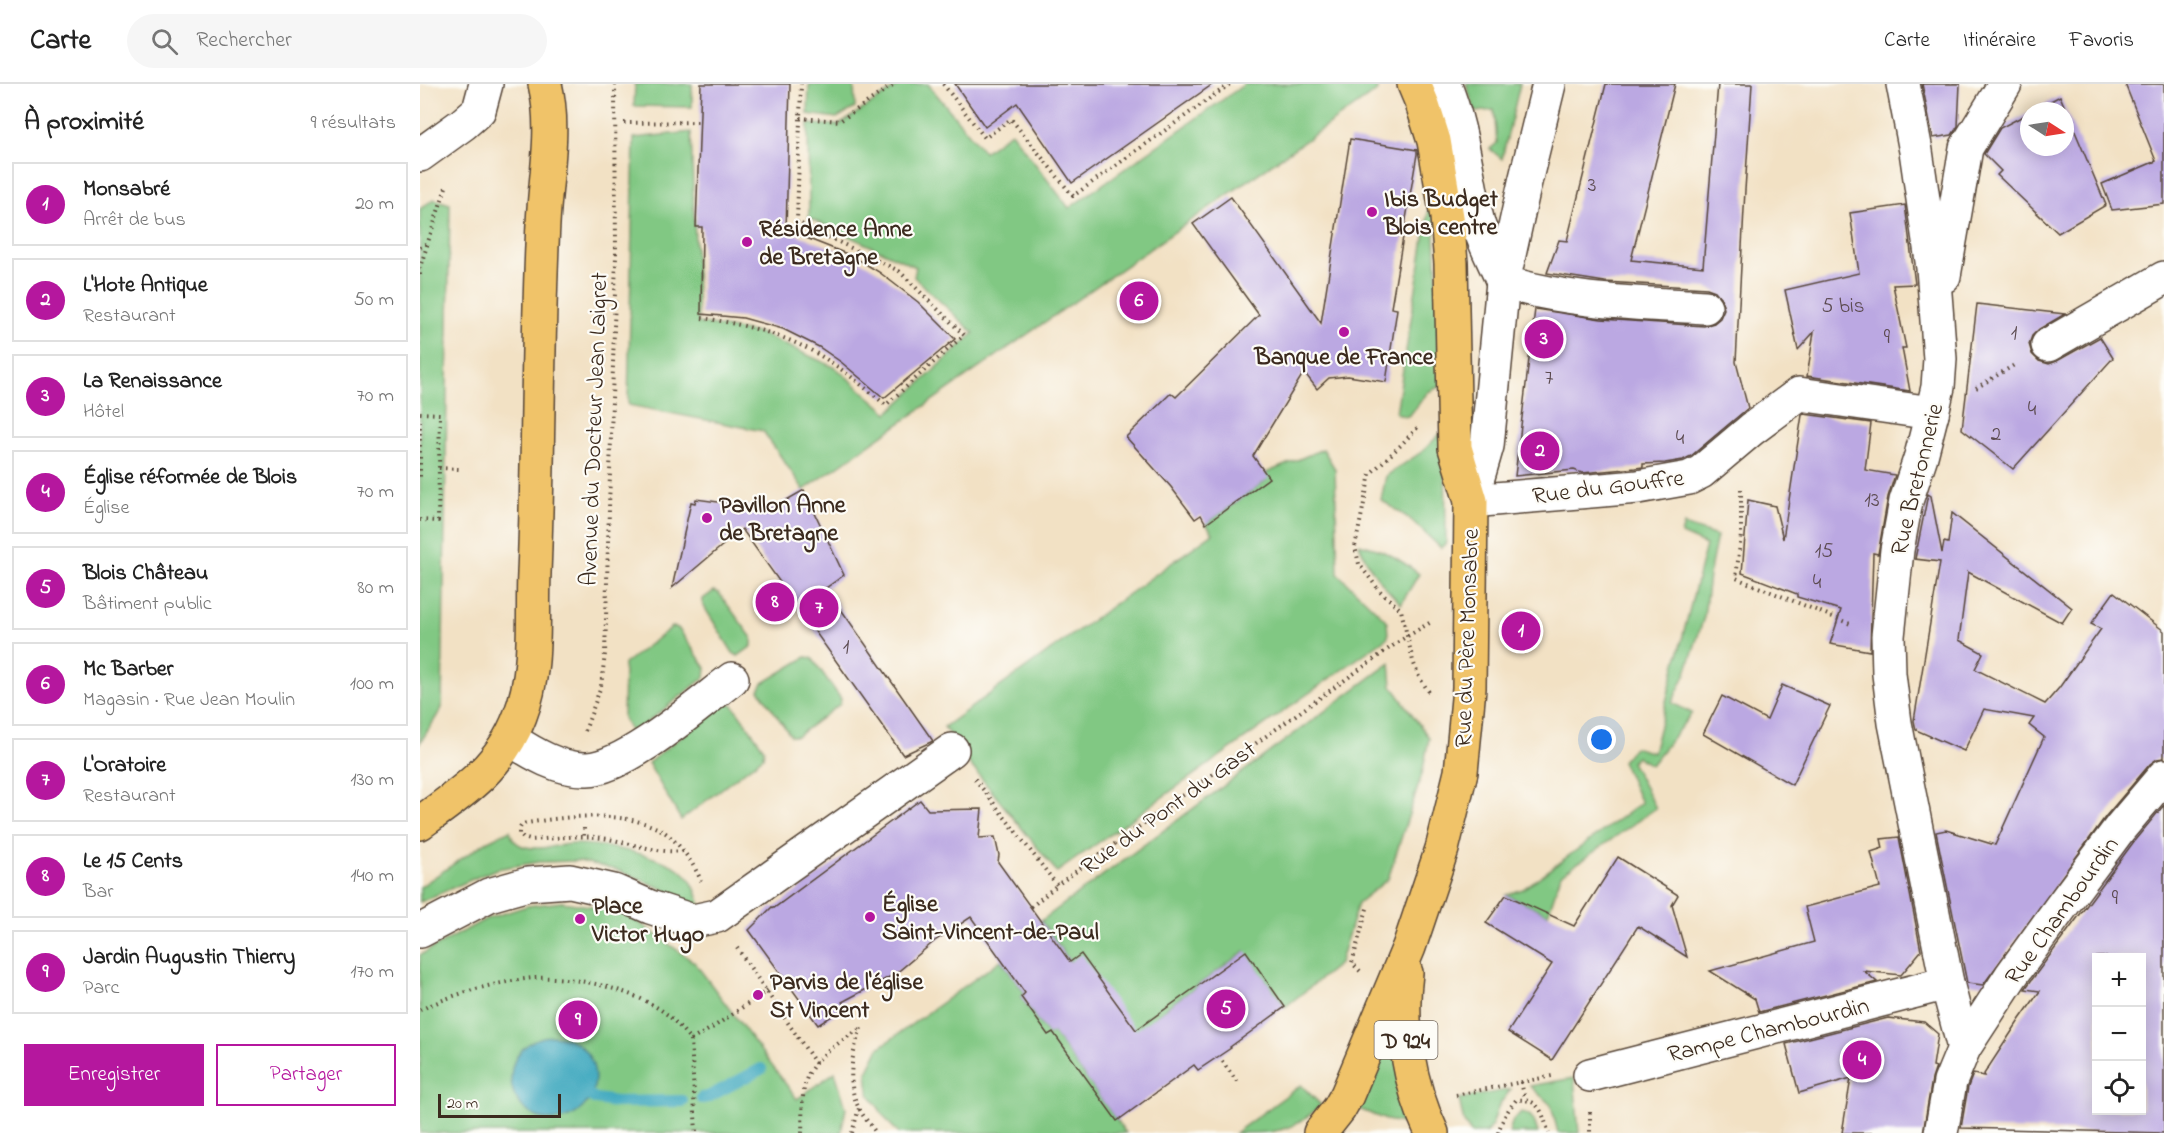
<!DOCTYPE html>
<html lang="fr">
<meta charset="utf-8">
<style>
body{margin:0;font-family:"Indie Flower",sans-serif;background:#f6f6f6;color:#222}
.controls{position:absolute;right:18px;bottom:18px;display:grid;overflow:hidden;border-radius:0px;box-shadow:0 3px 15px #0003}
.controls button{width:54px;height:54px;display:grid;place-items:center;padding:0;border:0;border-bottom:2px solid #e0e0e0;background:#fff;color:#222;font:30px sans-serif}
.compass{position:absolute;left:1600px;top:18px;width:54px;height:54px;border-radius:50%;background:#fff;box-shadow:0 3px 15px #0003;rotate:102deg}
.scale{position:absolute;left:18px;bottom:15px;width:123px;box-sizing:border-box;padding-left:6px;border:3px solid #3b2a1e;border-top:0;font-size:16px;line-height:21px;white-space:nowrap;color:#3b2a1e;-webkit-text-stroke:4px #fdfcf7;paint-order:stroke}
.you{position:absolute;left:1182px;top:656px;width:21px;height:21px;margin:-15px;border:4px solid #fff;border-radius:50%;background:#1a73e8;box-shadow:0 0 0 9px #1a73e833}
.badge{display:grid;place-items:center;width:39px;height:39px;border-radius:50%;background:#b5179e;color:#fff;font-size:20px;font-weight:700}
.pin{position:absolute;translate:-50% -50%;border:3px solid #fff;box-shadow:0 2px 6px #0006}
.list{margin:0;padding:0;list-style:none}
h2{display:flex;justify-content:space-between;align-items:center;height:78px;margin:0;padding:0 24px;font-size:26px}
h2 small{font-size:20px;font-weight:400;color:#767676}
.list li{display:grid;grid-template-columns:39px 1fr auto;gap:18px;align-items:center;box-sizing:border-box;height:84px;margin:0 12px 12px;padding:0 12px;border:2px solid #e0e0e0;border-radius:0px}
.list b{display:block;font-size:22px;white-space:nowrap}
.list p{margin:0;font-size:20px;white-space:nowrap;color:#767676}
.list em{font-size:20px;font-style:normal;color:#767676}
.actions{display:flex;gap:12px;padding:18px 24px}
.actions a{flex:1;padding:14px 0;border:2px solid #b5179e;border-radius:0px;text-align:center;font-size:21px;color:#b5179e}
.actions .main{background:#b5179e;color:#fff}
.icon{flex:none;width:33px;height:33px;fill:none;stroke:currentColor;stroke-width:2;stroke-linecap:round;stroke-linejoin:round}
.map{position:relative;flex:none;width:1744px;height:1049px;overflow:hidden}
header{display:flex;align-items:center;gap:36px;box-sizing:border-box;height:84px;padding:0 30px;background:#fff;border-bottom:2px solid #e0e0e0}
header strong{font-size:28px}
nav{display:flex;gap:33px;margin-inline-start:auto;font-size:21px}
.search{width:420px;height:54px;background:#f6f6f6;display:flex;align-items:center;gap:15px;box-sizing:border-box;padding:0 21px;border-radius:33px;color:#767676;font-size:22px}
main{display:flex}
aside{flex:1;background:#fff}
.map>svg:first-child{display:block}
.green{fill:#81c883;stroke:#5e7950;stroke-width:1.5}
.water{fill:#3fa9bf;stroke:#3d6a6e;stroke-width:1.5}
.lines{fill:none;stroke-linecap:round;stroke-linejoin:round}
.stream{stroke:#3fa9bf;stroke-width:12}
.building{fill:#bba8e2;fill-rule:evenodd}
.minor-casing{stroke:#564537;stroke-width:36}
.major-casing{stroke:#564537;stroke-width:36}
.path{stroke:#564537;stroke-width:4;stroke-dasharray:1.5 4.5;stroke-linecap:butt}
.minor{stroke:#fff;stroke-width:33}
.major{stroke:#f0c369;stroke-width:33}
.poi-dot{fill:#b5179e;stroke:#fdfcf7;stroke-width:2}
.labels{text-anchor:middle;stroke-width:4.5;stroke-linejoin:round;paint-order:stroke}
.number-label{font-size:21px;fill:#5b4a4f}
.shield{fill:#fdfcf7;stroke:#75695f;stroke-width:1.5}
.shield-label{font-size:22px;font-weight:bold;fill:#3b2a1e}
.poi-label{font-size:24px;font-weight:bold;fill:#3b2a1e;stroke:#fdfcf7;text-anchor:start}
.street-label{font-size:24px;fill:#3b2a1e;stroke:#fdfcf7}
</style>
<header>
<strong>Carte</strong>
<div class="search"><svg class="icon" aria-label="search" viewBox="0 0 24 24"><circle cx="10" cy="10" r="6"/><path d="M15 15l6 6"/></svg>Rechercher</div>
<nav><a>Carte</a><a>Itinéraire</a><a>Favoris</a></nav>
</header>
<main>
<aside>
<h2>À proximité<small>9 résultats</small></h2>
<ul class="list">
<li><span class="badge">1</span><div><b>Monsabré</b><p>Arrêt de bus</p></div><em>20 m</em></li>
<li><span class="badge">2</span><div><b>L'Hote Antique</b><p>Restaurant</p></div><em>50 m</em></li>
<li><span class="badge">3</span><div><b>La Renaissance</b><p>Hôtel</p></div><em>70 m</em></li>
<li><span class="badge">4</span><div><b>Église réformée de Blois</b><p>Église</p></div><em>70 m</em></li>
<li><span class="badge">5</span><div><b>Blois Château</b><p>Bâtiment public</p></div><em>80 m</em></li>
<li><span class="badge">6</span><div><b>Mc Barber</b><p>Magasin · Rue Jean Moulin</p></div><em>100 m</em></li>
<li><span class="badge">7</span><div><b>L'Oratoire</b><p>Restaurant</p></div><em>130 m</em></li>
<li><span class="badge">8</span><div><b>Le 15 Cents</b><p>Bar</p></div><em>140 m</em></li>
<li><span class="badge">9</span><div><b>Jardin Augustin Thierry</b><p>Parc</p></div><em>170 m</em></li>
</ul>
<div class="actions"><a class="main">Enregistrer</a><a>Partager</a></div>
</aside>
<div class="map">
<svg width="1744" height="1049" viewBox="0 0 1744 1049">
<rect width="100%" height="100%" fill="#fdfcf7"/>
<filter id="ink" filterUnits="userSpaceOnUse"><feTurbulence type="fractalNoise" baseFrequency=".0167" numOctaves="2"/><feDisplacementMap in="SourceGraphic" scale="12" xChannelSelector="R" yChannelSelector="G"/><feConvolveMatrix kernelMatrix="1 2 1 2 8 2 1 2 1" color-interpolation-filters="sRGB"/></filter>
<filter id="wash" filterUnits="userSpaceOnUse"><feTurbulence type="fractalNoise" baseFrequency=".008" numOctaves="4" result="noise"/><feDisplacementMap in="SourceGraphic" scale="24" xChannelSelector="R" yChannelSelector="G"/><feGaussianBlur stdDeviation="1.35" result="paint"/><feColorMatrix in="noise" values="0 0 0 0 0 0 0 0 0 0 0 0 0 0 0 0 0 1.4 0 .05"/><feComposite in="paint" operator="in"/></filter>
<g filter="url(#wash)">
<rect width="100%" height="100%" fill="#f2e1c4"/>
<g class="green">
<path d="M215,0H272V23L214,22Z"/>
<path d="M389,0H434L435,24L417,34L388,30Z"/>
<path d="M481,0H508L564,68L591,48L649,124L825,0H954L958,6L384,406L343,347L208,321L214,54L271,48L278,239L339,249L416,284L468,329L554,249L494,193L496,183L389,134L388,40L419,41Z"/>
<path d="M1046,0H1100L1082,75L1070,65L1077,59L1074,26L1055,28Z"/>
<path d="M1013,98L1021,302L1008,308L990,331L985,333L976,329Z"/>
<path d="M14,115L30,120L22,624L0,659V125Z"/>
<path d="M1020,350L1025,354L1026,459L1021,464L990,435L961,416L966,392L1003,367Z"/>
<path d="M903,365L915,385L918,490L967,537L968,553L637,788L545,674L524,643L793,449L786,440L846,396V389Z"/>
<path d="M1264,441L1297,452L1289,491L1284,533L1266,589L1252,619L1272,629L1231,681L1217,673L1211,678L1236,724L1141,791L1128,830L1086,811L1103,805L1221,719L1202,677L1214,663L1233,669L1286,461L1261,450Z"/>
<path d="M939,460C963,465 980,475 999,490L981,520C963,502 948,485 939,460Z"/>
<path d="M294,507L299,509L332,554V562L318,572L313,569L283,521V515Z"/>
<path d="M252,543L258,544L286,584L285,593L212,650L203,634L204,580Z"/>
<path d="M386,573L392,574L421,615L420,620L377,652H371L339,606L343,599Z"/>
<path d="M970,579L972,602L1009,654L1002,690L968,795L938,819L919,880L865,923L825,867L741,928L706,956L621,837Z"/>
<path d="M305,618L313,621L344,665L343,673L261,736L228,679Z"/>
<path d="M90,746C92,753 93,757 100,761C115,768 135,761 151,760C178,759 242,771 263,788C273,796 277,810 281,821L269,819L241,804L197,786L159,777L119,778L76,785L0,818V803L66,758Z"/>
<path d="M142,818L177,823L210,832L275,879L377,1015L415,988L426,1024L421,1049H0V871L66,835L107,822Z"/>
<path d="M581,876L605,909L601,913L628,951L633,948L706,1049H479L469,1039L449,1010L447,988L459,964Z"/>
<path d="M972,933L995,1041L966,1036L939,1025L951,999Z"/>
<path d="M1154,994L1159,1049H1138L1131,1021L1110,1002Z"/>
<path d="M881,1001L901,1021C872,1049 854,1049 815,1049Z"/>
<path d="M1091,1005L1079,1021L1072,1041L1066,1049H1051L1044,1039L1039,1015Z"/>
<path d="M1101,1028C1113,1029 1115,1039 1118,1049H1089L1092,1038Z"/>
</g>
<circle class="water" cx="133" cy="994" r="42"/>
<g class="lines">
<g class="stream">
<path d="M158,1005L176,1015L196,1018L262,1017"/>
<path d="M282,1014L288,1013L341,985"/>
</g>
</g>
<g id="blocks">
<g class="building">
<path d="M281,0H370L366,146L432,172L459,188L498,218L535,255L464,314L421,278L399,263L363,245L323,234L281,230L282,143H276Z"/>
<path d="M535,0H793L652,99L597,19L565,43Z"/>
<path d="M1186,0H1255L1211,176L1283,183L1298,0H1332L1325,106L1316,278L1328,324L1271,372L1263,376L1245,379L1223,380V383L1216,384L1162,389L1154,386L1095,392L1115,225L1181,235L1284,242L1294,239L1300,234L1304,225L1301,214L1295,207L1287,204L1185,198L1127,189L1139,156L1147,157Z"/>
<path d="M1502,0H1540L1538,42L1532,51L1513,54Z"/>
<path d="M1705,0H1744V120L1692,126L1682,100L1736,77Z"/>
<path d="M1640,12L1686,121L1638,149L1577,91L1581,87L1564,70L1580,44L1609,29V63H1645V27H1612Z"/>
<path d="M930,55L997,66V70L971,224L977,225L966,298L928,292L909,294L897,305L884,288L833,372L849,394L786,440L781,431L775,435L751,403L706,353L751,309L756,313L839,231L773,140L811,113L901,239Z"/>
<path d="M1485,121L1495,200L1473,201L1486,264H1482L1490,307L1387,292L1394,248L1378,266L1365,206L1439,189L1430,129Z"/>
<path d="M1557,220L1645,230L1619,245L1612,252L1609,260L1612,270L1619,277L1629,280L1637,277L1680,253L1693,274L1593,385L1542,345Z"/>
<path d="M1384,330L1451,339L1445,386L1475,391L1468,413L1458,470L1453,469L1450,567L1410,560L1421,526L1377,513V510L1322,489L1328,416L1355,422L1363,455L1382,331Z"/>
<path d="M384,406L424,491L406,504L513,657L483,671L322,445L252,504L271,418L275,419L276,415L351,425Z"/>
<path d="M1508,410L1511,412L1522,469L1524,458L1528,459L1532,429L1652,524L1642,539L1548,488L1539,556L1563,569L1555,585L1625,620L1639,604L1681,545L1671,540L1694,508L1744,547V674L1737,675L1730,680L1686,732L1563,901L1547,899L1516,748L1526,746L1575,761L1624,653L1609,641L1614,634L1564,625L1544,667L1496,646L1494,637L1520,478L1495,475Z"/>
<path d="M1362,601L1410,622L1372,701L1283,650L1302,612L1347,636Z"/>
<path d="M500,716L508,726L562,725L559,754L575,753L579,771L578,778L650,878L661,870L716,946L826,867L865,923L810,963L811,964L778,986L774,981L697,1037L633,948L628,951L601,913L605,909L551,833L516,856L475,890L422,918L426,923L398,941L329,846L352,823L354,824Z"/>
<path d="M1744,721V1049L1541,1044L1548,1003L1553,990L1565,992L1564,990L1600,935L1620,907L1605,905L1715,756ZM1677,873H1722V1026H1677Z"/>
<path d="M1479,753L1501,867L1481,891L1444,887L1457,898L1339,928L1335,915L1290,887L1394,858L1385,823L1460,803L1451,768L1463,764L1461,755Z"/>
<path d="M1198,773L1258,811L1252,821L1267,873L1218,842L1132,976L1088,948L1132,880L1066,839L1086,811L1154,842Z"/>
<path d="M1468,934L1504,938L1518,950L1513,982L1516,983L1512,995L1503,1049H1422L1431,994L1379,1009L1366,960Z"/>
</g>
</g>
</g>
<g filter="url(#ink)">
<use href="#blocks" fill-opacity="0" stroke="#564537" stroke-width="1.5"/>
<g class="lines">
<defs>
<g id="minor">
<path d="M1024,0C1043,45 1046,92 1058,139C1064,159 1075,179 1083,198"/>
<path d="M1129,0L1105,98L1083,198L1067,362L1051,417L1218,403L1269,394L1281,388L1332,345L1379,310L1512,329"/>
<path d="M1483,0L1496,67L1513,184L1520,275L1518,303L1512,329L1501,372L1486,417L1477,466L1468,552L1469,590L1475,639L1527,899L1544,964"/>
<path d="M0,71L43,40L59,26L66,0"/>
<path d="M1524,192L1546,64L1585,0"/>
<path d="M1083,198C1149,218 1217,219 1285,223"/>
<path d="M1628,261L1744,194"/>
<path d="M90,655C112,669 139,686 167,685C206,684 279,620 312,595"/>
<path d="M0,847L69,811L108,800L150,797L194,807L230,823L273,837L297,832L532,666"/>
<path d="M1170,991L1527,899"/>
<path d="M1521,1049L1530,998L1544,964L1591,892L1641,823L1700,744L1744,692"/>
</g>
<g id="major">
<path d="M0,739C42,709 81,683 100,632C118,586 112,536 114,489C119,372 117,256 123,140C125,93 136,46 125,0"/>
<path d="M986,889C979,943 989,1000 1012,1049"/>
<path d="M900,1049L919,1025L927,1011L989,863L1022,765L1041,688L1049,604L1051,417L1035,364L1031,179L1027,133L1014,57L1002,19L994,0"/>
</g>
</defs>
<use href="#minor" class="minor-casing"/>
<use href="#major" class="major-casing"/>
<g class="path">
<path d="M523,0L565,54L591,35L653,112L810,0"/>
<path d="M380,34L420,37L474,0"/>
<path d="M204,39L280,38"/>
<path d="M0,164L8,158L27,100"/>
<path d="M0,191V183L8,159"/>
<path d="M282,234C323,240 368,251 404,274C426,287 446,305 466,321L544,251L479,187L377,138L381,0"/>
<path d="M1556,304L1596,280"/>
<path d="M0,329L20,330L18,437L0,436"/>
<path d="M0,337V397"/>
<path d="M997,344L981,361L950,390L935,463L939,480L959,506L981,526L993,577L999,593L1009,608"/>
<path d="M19,384L39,385"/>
<path d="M1321,405V451L1316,494L1433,541"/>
<path d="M165,647L181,602L185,570L196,172L195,0"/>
<path d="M555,695L637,801L981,556L1011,538"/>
<path d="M164,744V753"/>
<path d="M263,767C234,770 205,756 175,753C154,751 131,755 110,756L103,754L99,750C99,744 101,740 107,739C149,732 202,726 241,746C256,754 275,781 281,797"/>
<path d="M611,823L637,801"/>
<path d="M317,864L396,980"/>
<path d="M940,887L932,879L948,821"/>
<path d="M0,926C33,910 69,900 105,895C146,889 217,905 249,932C257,939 264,948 271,956L276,1049"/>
<path d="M441,944C432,969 425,1000 440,1026C444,1034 451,1041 456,1049"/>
<path d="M271,956L292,944L364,895"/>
<path d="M802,977L818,999"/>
<path d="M1101,998L1105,1015"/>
<path d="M1036,1011L1132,992"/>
<path d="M1170,1028V1049"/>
<path d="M382,1049C383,1030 380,1004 390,987C400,969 424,956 441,944"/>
<path d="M432,1049L439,1024"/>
<path d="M1078,1049C1082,1036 1087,1027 1096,1016C1121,1014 1122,1030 1129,1049"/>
</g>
<use href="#minor" class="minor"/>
<use href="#major" class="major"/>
</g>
</g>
<g class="poi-dot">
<circle cx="952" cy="128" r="6"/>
<circle cx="327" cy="158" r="6"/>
<circle cx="924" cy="248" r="6"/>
<circle cx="287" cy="434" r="6"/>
<circle cx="450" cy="833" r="6"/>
<circle cx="160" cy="835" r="6"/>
<circle cx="338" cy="911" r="6"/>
</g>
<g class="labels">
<g class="number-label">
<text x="1172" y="107">3</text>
<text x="1423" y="228">5 bis</text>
<text x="1594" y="255">1</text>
<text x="1467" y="259">9</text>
<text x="1129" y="300">7</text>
<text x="1612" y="331">4</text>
<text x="1576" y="356">2</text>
<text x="1260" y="360">4</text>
<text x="1452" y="422">13</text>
<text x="1404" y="473">15</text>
<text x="1397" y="504">4</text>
<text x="426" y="569">1</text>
<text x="1695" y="820">9</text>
</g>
<rect class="shield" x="954.5" y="937" width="63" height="38" rx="4.5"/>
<g class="shield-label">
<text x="986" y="964">D 924</text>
</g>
<g class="poi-label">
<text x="964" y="122">Ibis Budget<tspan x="964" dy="28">Blois centre</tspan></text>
<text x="339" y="152">Résidence Anne<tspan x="339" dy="28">de Bretagne</tspan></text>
<text x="924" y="280" text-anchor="middle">Banque de France</text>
<text x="299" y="428">Pavillon Anne<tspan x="299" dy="28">de Bretagne</tspan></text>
<text x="462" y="827">Église<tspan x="462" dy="28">Saint-Vincent-de-Paul</tspan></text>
<text x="172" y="829">Place<tspan x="172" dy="28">Victor Hugo</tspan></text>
<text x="350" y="905">Parvis de l'église<tspan x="350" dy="28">St Vincent</tspan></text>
</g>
<g class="street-label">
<text transform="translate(173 345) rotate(-88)" y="8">Avenue du Docteur Jean Laigret</text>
<text transform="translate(1496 395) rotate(-76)" y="8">Rue Bretonnerie</text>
<text transform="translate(1188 402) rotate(-7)" y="8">Rue du Gouffre</text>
<text transform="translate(1046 554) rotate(-88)" y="8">Rue du Père Monsabre</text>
<text transform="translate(748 723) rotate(-36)" y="8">Rue du Pont du Gast</text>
<text transform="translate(1641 826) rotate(-54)" y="8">Rue Chambourdin</text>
<text transform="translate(1348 945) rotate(-14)" y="8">Rampe Chambourdin</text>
</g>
</g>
</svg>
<div class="controls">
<button>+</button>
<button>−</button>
<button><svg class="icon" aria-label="locate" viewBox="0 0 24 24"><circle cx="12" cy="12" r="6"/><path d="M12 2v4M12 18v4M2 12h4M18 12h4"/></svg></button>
</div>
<svg class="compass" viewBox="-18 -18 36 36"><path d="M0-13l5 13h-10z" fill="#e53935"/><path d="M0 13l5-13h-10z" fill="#767676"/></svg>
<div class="scale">20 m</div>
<div class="you"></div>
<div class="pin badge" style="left:1101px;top:547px">1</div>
<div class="pin badge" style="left:1120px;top:367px">2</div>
<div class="pin badge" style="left:1124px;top:255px">3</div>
<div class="pin badge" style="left:1442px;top:976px">4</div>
<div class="pin badge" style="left:806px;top:925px">5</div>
<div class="pin badge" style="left:719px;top:217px">6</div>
<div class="pin badge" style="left:399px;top:524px">7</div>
<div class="pin badge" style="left:355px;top:518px">8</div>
<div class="pin badge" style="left:158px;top:936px">9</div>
</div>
</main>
